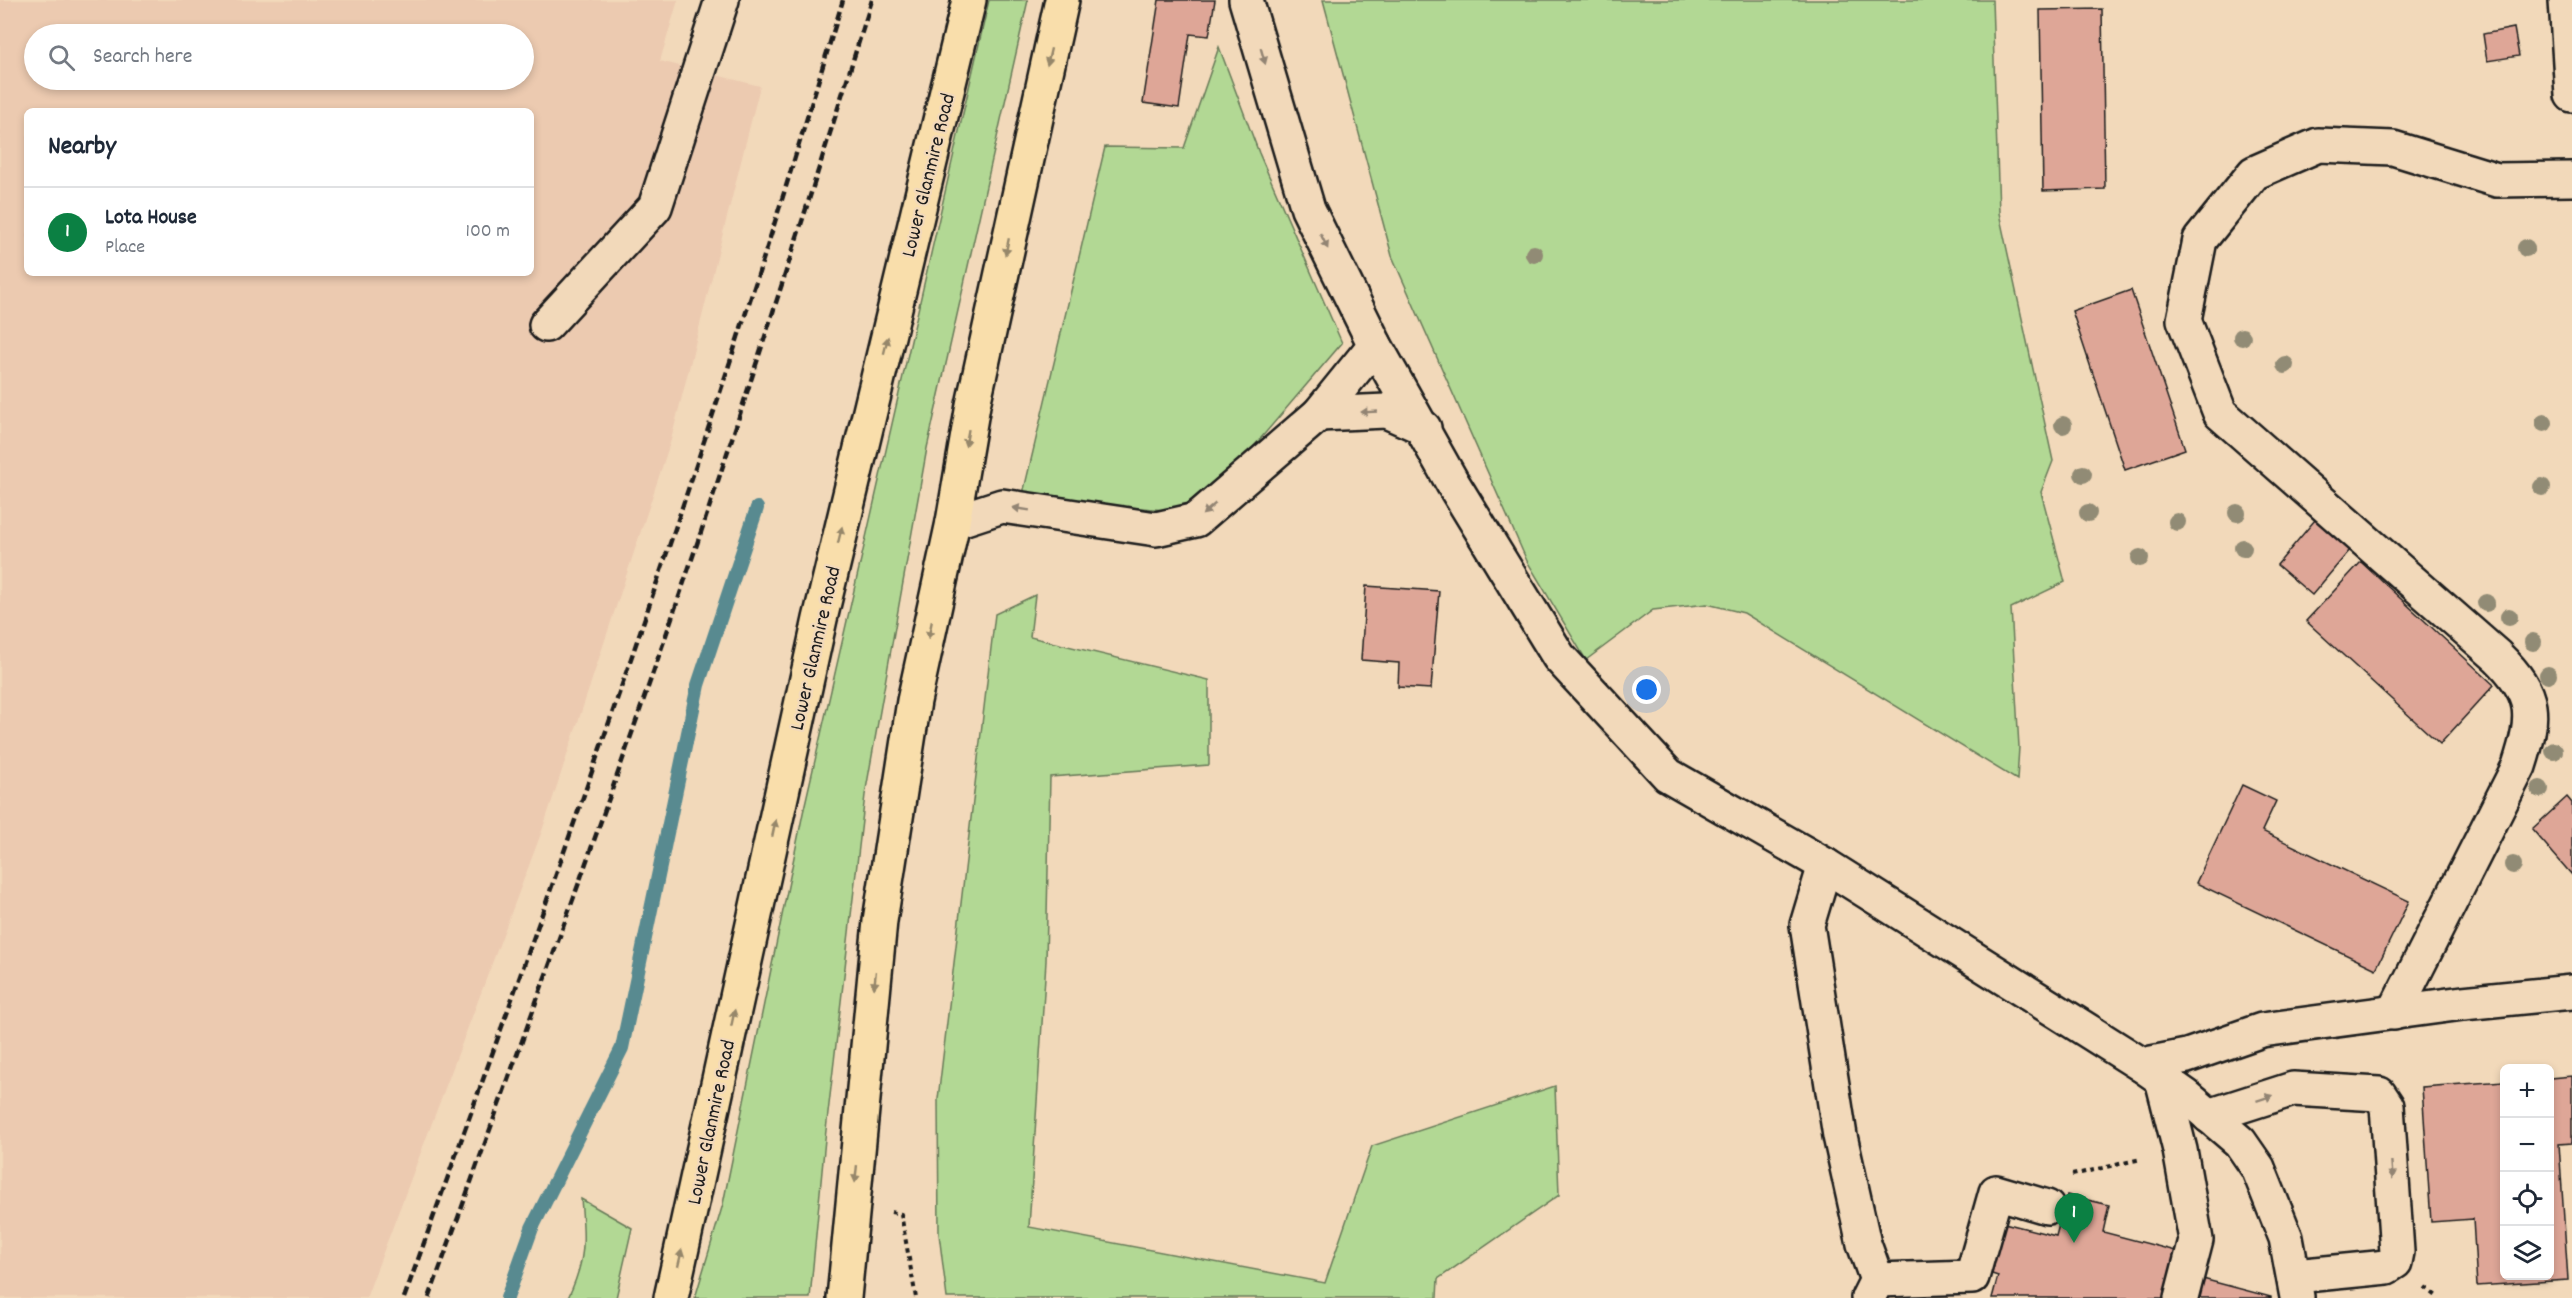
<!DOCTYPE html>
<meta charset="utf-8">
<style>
body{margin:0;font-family:Dekko,sans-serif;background:#f2f2f3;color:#1f2937}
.controls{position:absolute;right:18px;bottom:18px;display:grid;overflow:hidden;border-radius:9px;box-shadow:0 3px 9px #0003}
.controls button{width:54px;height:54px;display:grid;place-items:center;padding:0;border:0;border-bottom:2px solid #e0e1e3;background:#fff;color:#1f2937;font:30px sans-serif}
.you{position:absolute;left:1647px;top:690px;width:21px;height:21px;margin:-15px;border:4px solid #fff;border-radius:50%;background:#1a73e8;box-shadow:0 0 0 9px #1a73e833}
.badge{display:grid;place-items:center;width:39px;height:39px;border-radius:50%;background:#0b8043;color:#fff;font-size:20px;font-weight:700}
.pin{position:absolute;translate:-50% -50px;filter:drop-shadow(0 2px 3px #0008)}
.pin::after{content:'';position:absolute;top:32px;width:21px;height:18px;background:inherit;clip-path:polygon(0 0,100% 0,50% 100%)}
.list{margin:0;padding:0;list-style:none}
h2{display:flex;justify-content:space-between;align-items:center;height:78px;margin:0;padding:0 24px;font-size:26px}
h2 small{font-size:20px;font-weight:400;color:#747a83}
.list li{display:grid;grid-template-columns:39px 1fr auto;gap:18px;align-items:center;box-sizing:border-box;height:90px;padding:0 24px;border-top:2px solid #e0e1e3}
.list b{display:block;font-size:22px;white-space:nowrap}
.list p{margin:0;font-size:20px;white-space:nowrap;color:#747a83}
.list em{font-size:20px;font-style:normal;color:#747a83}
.icon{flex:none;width:33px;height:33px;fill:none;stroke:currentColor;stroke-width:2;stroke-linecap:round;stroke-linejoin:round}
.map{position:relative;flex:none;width:2572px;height:1298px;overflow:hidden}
.search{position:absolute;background:#fff;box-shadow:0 3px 9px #0003;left:24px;top:24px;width:510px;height:66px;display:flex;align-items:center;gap:15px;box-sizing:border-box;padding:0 21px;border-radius:33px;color:#747a83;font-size:22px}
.panel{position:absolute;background:#fff;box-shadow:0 3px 9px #0003;left:24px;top:108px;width:510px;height:168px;border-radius:9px}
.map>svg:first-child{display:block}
.built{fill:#eccab0;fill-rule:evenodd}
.green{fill:#b2d894;stroke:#677a58;stroke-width:1.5}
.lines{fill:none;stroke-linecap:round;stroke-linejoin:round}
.stream{stroke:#598a90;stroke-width:14}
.building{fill:#dea697;stroke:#1c1c1c;stroke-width:1.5}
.minor-casing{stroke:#1c1c1c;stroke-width:38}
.highway-casing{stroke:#1c1c1c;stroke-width:38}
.path{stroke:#1c1c1c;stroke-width:4;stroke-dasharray:4.5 4.5;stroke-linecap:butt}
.minor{stroke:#f2d9ba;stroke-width:33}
.highway{stroke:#f9deab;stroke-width:33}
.rail{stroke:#1c1c1c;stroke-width:4.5;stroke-dasharray:9 4.5;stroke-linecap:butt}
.tree{fill:#918b74}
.oneway{fill:#928473}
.oneway2{fill:#96876b}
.labels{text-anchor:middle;stroke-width:4.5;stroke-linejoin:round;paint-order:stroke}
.street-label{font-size:21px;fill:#1c1c1c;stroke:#f2d9ba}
</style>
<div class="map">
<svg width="2572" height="1298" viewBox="0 0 2572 1298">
<rect width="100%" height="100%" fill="#f2d9ba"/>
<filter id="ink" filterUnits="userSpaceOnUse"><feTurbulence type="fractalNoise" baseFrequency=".0167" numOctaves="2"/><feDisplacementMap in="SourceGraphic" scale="12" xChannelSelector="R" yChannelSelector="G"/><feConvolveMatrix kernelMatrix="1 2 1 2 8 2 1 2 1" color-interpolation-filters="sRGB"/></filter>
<g filter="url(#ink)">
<path class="built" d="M0,0H678L660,61L760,86L671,440L542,831L366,1298H0ZM34,34H524V80H34ZM27,111H531V273H27Z"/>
<g class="green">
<path d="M989,0H1028L927,448L865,795L825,1139L810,1298H695L723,1204L803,813Z"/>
<path d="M1323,0H1992L1999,213L2053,461L2041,492L2065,582L2011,608L2019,747L2017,780L1744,613L1707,604L1653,610L1586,660L1527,561L1392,256Z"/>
<path d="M1219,47L1259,153L1342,343L1237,466L1177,511L1022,498L1105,147L1184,148Z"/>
<path d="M1035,595L1030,637L1209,680V765L1050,777L1046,961L1029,1227L1325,1283L1372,1146L1555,1086L1559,1195L1438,1279L1437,1298H947L939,1234L938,1099L995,614Z"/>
<path d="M581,1199L632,1228L616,1298H568C586,1260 585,1240 581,1199Z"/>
</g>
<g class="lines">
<path class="stream" d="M507,1298L532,1228L622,1048L698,685L757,508"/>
</g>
<g class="building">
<path d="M1159,0H1215L1209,36L1190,34L1179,108L1143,103Z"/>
<path d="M2102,9L2105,189L2043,191L2040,10Z"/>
<path d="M2514,28L2519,56L2487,61L2483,34Z"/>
<path d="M2131,290L2185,449L2125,470L2072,311Z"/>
<path d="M2320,514L2355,544L2312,595L2277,565Z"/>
<path d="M2361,562L2494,685L2440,744L2306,621Z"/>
<path d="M1366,586L1439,591L1431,689L1398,687L1399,663L1361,660Z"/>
<path d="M2242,785L2276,801L2262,831L2409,901L2376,969L2196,883Z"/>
<path d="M2567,797L2572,803V875L2532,829Z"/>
<path d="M2572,1076V1143L2559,1144L2568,1280L2477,1286L2473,1219L2431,1222L2422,1087L2504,1081V1276H2550V1078Z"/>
<path d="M2067,1195L2109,1205L2103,1232L2176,1251L2164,1298H1992L1998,1276L1992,1274L2004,1223L2056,1236Z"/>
<path d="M2199,1278L2271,1297V1298H2194Z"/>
</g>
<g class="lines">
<defs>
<g id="minor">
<path d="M1246,0L1308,209L1375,345L1452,482L1559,657L1668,775L1825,865L2142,1065L2187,1056L2262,1030L2463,1003L2572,992"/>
<path d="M2566,0L2572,95"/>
<path d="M546,325L655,207L722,0"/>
<path d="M1319,414L1375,345"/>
<path d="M953,522L1002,506L1156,529L1196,520L1319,414L1386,411L1424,428"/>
<path d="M1825,865L1807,925L1840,1136L1864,1244L1877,1280L1868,1298"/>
<path d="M2394,1013L2519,766C2535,716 2537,695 2497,656L2220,413L2184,320L2200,240L2254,173L2318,145L2393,148L2497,180L2572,179"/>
<path d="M2142,1065L2186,1096L2240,1142L2258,1168L2286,1238L2297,1297"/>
<path d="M2162,1079L2180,1150L2196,1240L2181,1298"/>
<path d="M2209,1116L2293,1089L2379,1094L2387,1106L2397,1252L2395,1262L2387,1267L2295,1276"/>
<path d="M1877,1280L1972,1277L1996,1192L2047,1207"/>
</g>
<g id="highway">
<path d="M671,1298L820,619L969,0"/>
<path d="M844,1298L880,921L914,701L953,522L973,405L1062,0"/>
</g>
</defs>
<use href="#minor" class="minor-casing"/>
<use href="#highway" class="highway-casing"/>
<g class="path">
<path d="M2072,1175L2141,1159"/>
<path d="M891,1212L901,1214L916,1298"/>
<path d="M2425,1287L2439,1298"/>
</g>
<use href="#minor" class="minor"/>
<use href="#highway" class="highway"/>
<g class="rail">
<path d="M404,1298C524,968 642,637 749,303C782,202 812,101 843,0"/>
<path d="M429,1298C521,1043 615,788 701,532C760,355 816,178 872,0"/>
</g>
</g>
<g class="tree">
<circle cx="2526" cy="248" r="9"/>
<circle cx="1534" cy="254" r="9"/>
<circle cx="2242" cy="337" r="9"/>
<circle cx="2285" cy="365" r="9"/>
<circle cx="2544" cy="423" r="9"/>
<circle cx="2063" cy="425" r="9"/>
<circle cx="2083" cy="474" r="9"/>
<circle cx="2542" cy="487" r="9"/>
<circle cx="2088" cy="513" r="9"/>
<circle cx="2237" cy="513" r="9"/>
<circle cx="2177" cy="522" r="9"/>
<circle cx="2243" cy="548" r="9"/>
<circle cx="2140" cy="558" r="9"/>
<circle cx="2486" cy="603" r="9"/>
<circle cx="2509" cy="617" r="9"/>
<circle cx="2533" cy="642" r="9"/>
<circle cx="2548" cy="675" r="9"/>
<circle cx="2554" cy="751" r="9"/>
<circle cx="2540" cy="789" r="9"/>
<circle cx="2513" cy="865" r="9"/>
</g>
<defs><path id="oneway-solid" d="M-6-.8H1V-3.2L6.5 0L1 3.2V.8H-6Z" transform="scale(1.5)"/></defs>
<g class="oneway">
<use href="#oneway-solid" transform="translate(1263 56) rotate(74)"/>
<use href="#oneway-solid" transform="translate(1324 241) rotate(64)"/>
<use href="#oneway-solid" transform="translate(1369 412) rotate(177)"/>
<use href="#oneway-solid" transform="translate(1021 509) rotate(-171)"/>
<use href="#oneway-solid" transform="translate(1209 509) rotate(139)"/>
<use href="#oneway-solid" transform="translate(2265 1098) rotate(-18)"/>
<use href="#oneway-solid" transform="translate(2392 1170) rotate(86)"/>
</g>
<g class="oneway2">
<use href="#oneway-solid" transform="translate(1049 57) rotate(103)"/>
<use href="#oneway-solid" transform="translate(1007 247) rotate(102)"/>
<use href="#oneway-solid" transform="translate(886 345) rotate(-76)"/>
<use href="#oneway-solid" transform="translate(967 438) rotate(100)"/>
<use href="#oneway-solid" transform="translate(840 535) rotate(-76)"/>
<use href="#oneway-solid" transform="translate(930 630) rotate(102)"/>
<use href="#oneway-solid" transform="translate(774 828) rotate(-78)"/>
<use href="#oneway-solid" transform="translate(875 980) rotate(96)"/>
<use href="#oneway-solid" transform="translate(733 1018) rotate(-78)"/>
<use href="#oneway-solid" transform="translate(856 1174) rotate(96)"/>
<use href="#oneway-solid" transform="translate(680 1258) rotate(-77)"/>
</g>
</g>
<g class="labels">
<g class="street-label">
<text transform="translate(927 175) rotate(-76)" y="7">Lower Glanmire Road</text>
<text transform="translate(814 648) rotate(-77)" y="7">Lower Glanmire Road</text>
<text transform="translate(710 1122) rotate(-78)" y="7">Lower Glanmire Road</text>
</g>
</g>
</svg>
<div class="controls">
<button>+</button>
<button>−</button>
<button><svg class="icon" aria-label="locate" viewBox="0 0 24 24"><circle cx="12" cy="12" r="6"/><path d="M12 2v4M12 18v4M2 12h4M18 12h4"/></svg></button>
<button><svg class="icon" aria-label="layers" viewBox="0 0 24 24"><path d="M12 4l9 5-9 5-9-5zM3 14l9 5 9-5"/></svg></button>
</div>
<div class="you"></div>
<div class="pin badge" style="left:2074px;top:1243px">1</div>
<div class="search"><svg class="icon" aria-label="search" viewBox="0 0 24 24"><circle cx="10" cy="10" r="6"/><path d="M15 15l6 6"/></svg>Search here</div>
<section class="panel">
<h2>Nearby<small></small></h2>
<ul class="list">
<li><span class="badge">1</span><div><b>Lota House</b><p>Place</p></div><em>100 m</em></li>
</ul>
</section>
</div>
